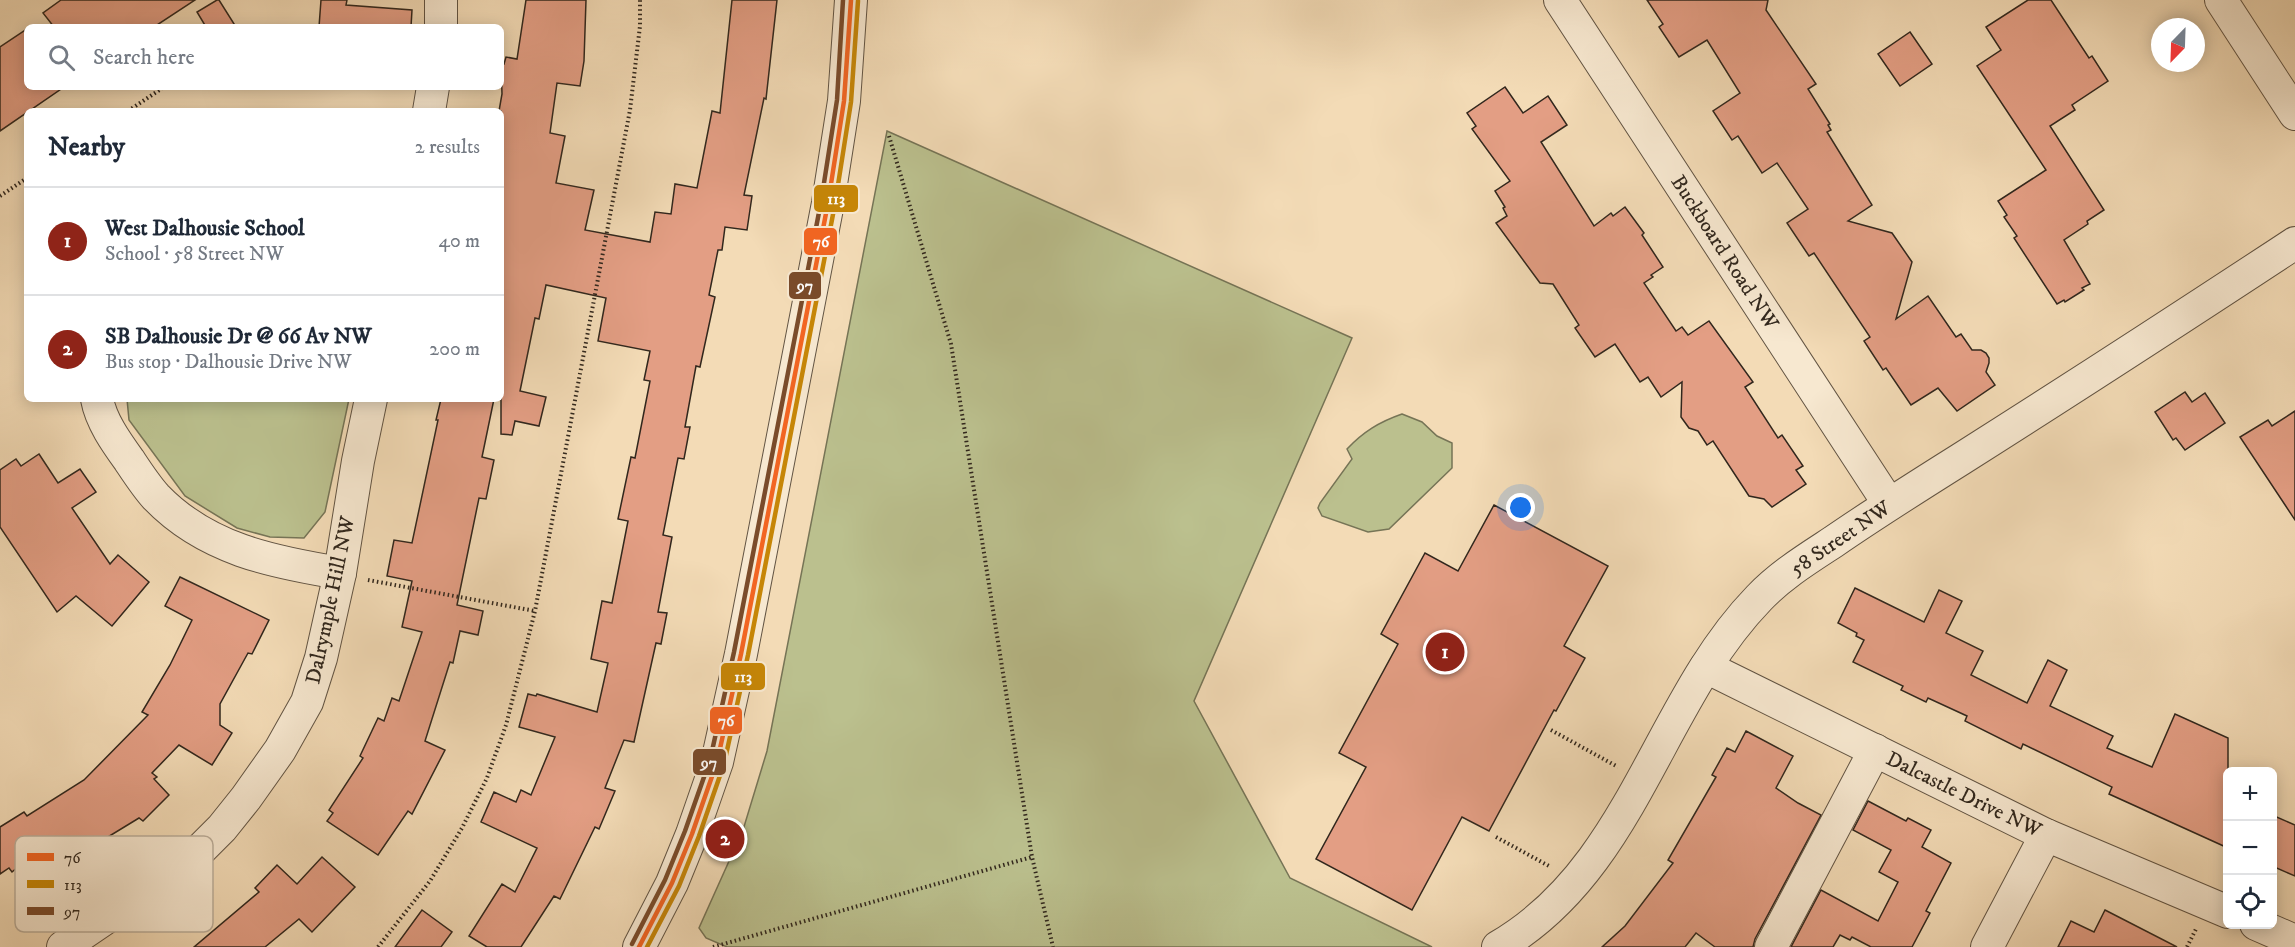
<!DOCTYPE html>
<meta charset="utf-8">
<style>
body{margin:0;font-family:"IM FELL DW Pica",serif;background:#f2f2f3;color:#1f2937}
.controls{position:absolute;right:18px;bottom:18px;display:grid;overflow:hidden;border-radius:9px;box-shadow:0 3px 15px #0003}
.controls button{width:54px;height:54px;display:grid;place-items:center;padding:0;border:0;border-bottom:2px solid #e0e1e3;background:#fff;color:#1f2937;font:30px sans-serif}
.compass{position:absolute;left:2151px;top:18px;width:54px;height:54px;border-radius:50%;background:#fff;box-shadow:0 3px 15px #0003;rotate:203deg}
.you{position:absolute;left:1521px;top:508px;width:21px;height:21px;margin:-15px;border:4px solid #fff;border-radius:50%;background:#1a73e8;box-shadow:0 0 0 9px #1a73e833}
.badge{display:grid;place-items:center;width:39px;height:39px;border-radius:50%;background:#8f2418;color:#fff;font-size:20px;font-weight:700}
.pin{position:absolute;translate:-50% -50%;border:3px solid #fff;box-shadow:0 2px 6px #0006}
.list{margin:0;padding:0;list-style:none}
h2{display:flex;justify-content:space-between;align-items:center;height:78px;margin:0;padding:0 24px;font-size:26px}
h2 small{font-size:20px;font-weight:400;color:#747a83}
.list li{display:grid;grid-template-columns:39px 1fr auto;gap:18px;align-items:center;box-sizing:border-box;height:108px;padding:0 24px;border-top:2px solid #e0e1e3}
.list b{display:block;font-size:22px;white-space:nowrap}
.list p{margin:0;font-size:20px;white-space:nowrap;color:#747a83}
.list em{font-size:20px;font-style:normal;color:#747a83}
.icon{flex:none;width:33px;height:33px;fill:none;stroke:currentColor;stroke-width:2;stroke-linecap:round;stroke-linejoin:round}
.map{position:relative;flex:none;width:2295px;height:947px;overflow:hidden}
.search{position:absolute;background:#fff;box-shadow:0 3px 15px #0003;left:24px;top:24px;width:480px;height:66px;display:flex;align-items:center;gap:15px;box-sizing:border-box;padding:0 21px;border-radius:9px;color:#747a83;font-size:22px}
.panel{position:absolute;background:#fff;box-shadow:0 3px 15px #0003;left:24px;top:108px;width:480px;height:294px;border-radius:9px}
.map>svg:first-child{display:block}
.green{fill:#bbc08e;stroke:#767456;stroke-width:1.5}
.building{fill:#e39e84;stroke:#31271d;stroke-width:1.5}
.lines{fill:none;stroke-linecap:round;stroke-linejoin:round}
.minor-casing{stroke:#625443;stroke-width:34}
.path{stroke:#31271d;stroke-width:4;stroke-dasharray:1.5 3;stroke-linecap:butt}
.minor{stroke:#f7e8d0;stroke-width:32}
.bus-1-casing{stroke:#f7e8d0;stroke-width:9}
.bus-2-casing{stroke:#f7e8d0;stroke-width:9}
.bus-3-casing{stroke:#f7e8d0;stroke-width:9}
.bus-1{stroke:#f26522;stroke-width:4.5}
.bus-2{stroke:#c68607;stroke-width:4.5}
.bus-3{stroke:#7a4b2a;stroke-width:4.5}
.labels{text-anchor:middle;stroke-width:4.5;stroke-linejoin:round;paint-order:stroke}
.street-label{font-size:21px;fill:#31271d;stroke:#f7e8d0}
.key{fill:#f7e8d0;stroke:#bcae9a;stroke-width:1.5}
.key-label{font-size:16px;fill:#31271d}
.line-badge{stroke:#f7e8d0;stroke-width:2}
.badge-label{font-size:16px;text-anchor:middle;font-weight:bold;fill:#fff}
</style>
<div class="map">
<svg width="2295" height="947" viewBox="0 0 2295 947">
<rect width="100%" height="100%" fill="#f3dbb6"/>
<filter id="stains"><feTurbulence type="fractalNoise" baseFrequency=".00333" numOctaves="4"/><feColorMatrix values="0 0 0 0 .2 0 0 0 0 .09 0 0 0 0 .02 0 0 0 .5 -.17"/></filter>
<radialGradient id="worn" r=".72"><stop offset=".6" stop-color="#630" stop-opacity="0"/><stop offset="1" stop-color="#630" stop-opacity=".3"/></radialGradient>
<g class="green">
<path d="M887,131L1352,338L1194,701L1290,878L1432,947H727L706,938L699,928L743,830L767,751Z"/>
<path d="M127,399H349L325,512L304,538L270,537L237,528L185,496L129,420Z"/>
<path d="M1402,414L1422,422L1437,436L1452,443V468L1389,529L1368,532L1322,516L1318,508L1320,503L1352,459L1347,449C1363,432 1379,422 1402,414Z"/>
</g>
<g class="building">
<path d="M61,0H195L154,27H54L43,13Z"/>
<path d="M217,0H219L236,27H206L197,12Z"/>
<path d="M321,0H347L346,5L412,10L411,27H319Z"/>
<path d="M526,0H586L584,61L580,86L557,83L550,133L565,136L556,183L594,190L585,230L650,242L655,212L671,214L675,184L697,188L712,111L720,113L732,0H777L766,99L764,98L744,195L752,196L747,230L725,227L722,250H718L709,295L715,297L700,367L696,366L685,427H690L684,459L678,458L663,535L672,537L658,612L667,613L661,644L656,643L634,742L624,740L605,788L615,791L599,829L595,827L560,899L554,896L521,947H487L469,936L502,884L515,892L537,848L481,822L494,792L516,802L521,790L531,795L555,737L519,727L528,694L536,696L537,694L597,712L608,663L591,659L602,601L612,603L628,521L618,519L631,457L635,458L650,381L644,380L650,351L598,341L606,298L546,285L539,319L535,318L520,391L546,397L539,426L515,421L512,435L501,434V111H499L502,94L501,63L504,64L506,57L517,59Z"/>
<path d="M1647,0H1768L1766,10L1816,84L1808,89L1830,124L1828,125L1831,130L1827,132L1872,205L1848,221L1892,233L1912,262L1896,319L1928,296L1956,337L1961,334L1972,350H1981L1986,353L1989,358V363L1986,372L1995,385L1957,411L1938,388L1911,405L1886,368L1883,370L1864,341L1870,337L1814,253L1809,256L1787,223L1808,209L1777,163L1762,173L1738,136L1732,140L1713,111L1740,93L1707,40L1679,57L1659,27L1663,24Z"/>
<path d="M2028,0H2051L2089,58L2092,56L2108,81L2072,105L2075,110L2050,126L2104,210L2087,221L2088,224L2064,240L2090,284L2082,288L2084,290L2065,302L2064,300L2057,304L2014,238L2017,236L2004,217L2007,215L1998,201L2046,170L1977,66L2001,50L1986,27Z"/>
<path d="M27,29V87H64L0,131V47Z"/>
<path d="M1910,32L1932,64L1900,86L1878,54Z"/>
<path d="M1505,87L1523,113L1548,96L1567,125L1541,142L1594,226L1611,213L1613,216L1625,207L1644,233L1642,235L1663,267L1651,275L1653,277L1644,283L1676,331L1682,327L1688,335L1709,321L1753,382L1745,387L1778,438L1782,435L1803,466L1796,470L1806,484L1772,507L1764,499L1749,496L1713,441L1707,445L1698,431L1689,428L1681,417L1682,382L1661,397L1648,377L1640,382L1615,344L1595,357L1575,328L1579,325L1553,284L1540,283L1496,223L1507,216L1503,208L1505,207L1495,191L1510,181L1472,129L1476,126L1467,113Z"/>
<path d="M2185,392L2192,402L2205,393L2225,423L2185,450L2176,438L2173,440L2155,412Z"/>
<path d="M441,399H494L482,457L494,460L486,499L479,498L457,605L483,611L478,635L460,631L453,663L450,662L425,741L445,750L412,814L408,811L378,855L327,821L333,813L329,810L363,758L360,756L378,718L384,721L392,698L399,701L422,632L402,627L412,581L387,576L394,540L412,543L438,420H436Z"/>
<path d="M2295,411V520L2240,437L2268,420L2272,426Z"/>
<path d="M39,454L58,483L80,469L96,492L72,508L110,564L118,555L149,582L112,626L76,596L57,612L0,527V470L16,459L21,466Z"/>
<path d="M1494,505L1608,566L1564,646L1585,658L1556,711L1554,710L1489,831L1462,817L1412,910L1316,859L1366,767L1339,753L1398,644L1381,634L1425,553L1458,571Z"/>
<path d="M180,577L269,620L252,654L248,653L220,704V725L232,733L212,765L179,745L152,773L157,777L154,779L169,795L143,821L139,818L93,846L97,852L70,868L68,864L31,888L18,867L12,872L9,868L0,874V827L24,812L27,816L84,780L148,715L142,712L170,665L192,620L165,606Z"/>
<path d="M1855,588L1924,622L1939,590L1962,601L1946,633L1983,651L1971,675L2027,703L2048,660L2067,670L2050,706L2113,736L2107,748L2152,767L2175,714L2228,738V848L2109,794L2112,787L2023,744L2021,749L1965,721L1967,716L1928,698L1926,702L1901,690L1903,686L1853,662L1864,640L1856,636L1857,633L1838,623Z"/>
<path d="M1746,731L1793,756L1776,788L1798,803L1821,815L1755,939L1753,947H1715L1696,933L1685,947H1602L1625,926L1673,863L1668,860L1716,777L1712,775L1727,748L1735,752Z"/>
<path d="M1868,801L1906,821L1908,818L1931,830L1922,847L1951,863L1926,911L1930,913L1912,947H1871L1852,937L1850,940L1840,935L1833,947H1791L1821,890L1878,921L1898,882L1879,872L1891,850L1853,830Z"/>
<path d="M2272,815L2295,825V876L2272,866Z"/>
<path d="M322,857L355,887L312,932L299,919L265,947H194L259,892L255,888L277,865L297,884Z"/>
<path d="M422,910L452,932L441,947H395Z"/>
<path d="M2105,910L2177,947H2058L2071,921L2094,932Z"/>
</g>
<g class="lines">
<defs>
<g id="minor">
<path d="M1560,0L1889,504"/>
<path d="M2221,0L2295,114"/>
<path d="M441,27V0"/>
<path d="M429,111L433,87"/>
<path d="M97,399C101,421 116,442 129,460C137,472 146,486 156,497C206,549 272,562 340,573"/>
<path d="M1706,667L2046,835L2228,912"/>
<path d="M2256,924L2295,941"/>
<path d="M63,947L188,862L222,828L246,798L280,750L307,702L321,658L340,573L358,461L371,399"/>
<path d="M639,947L672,883L692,834L717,762L741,654L828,203L844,101L851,0"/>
<path d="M1498,947C1633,869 1657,703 1759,598C1781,575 1807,559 1833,542C1875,513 1918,486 1961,459C2073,388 2184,316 2295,243"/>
<path d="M1771,947L1875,750"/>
<path d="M1987,947L2046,835"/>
</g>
</defs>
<use href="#minor" class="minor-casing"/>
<g class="path">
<path d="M128,111L164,87"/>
<path d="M889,136L951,344L1032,857L1053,947"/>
<path d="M0,196L27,178"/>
<path d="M368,580L535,611"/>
<path d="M1551,730L1618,767"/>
<path d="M1496,837L1549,866"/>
<path d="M378,947L430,881L462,828L487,778L506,725L535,611L630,110L640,26V0"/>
<path d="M713,947L1032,857"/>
<path d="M2187,947L2196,929"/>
</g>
<use href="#minor" class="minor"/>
<defs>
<path id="bus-1" d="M639,947L672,883L692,834L717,762L741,654L828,203L844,101L851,0"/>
<path id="bus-2" d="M647,947L679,886L699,836L724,764L748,655L835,204L851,102L858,1"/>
<path id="bus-3" d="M632,944L665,880L685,831L710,760L734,652L821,202L837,100L843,0"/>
</defs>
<use href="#bus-1" class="bus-1-casing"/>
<use href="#bus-2" class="bus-2-casing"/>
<use href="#bus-3" class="bus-3-casing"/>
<use href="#bus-1" class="bus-1"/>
<use href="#bus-2" class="bus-2"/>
<use href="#bus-3" class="bus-3"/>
</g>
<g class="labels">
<g class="street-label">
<text transform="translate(1725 252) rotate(57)" y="7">Buckboard Road NW</text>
<text transform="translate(1840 538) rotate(-34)" y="7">58 Street NW</text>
<text transform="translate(330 600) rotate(-78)" y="7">Dalrymple Hill NW</text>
<text transform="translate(1964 794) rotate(26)" y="7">Dalcastle Drive NW</text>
</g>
</g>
<rect x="15" y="836" width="198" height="96" rx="9" class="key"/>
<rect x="27" y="853" width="27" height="8" fill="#f26522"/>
<rect x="27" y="880" width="27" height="8" fill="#c68607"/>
<rect x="27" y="907" width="27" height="8" fill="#7a4b2a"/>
<g class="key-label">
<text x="64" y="863">76</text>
<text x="64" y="890">113</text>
<text x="64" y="917">97</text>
</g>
<g class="line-badge">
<rect x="813" y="184" width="46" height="29" rx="6" fill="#c68607"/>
<rect x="803" y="227" width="35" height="29" rx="6" fill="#f26522"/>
<rect x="788" y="271" width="34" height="29" rx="6" fill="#7a4b2a"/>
<rect x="720" y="662" width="46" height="29" rx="6" fill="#c68607"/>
<rect x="709" y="706" width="34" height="29" rx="6" fill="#f26522"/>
<rect x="692" y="748" width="35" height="28" rx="6" fill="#7a4b2a"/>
</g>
<g class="badge-label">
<text x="836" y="204">113</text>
<text x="821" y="247">76</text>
<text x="805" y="291">97</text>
<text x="743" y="682">113</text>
<text x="726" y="726">76</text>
<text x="709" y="768">97</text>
</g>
<rect width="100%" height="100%" filter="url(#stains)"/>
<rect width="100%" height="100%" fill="url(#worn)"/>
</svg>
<div class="controls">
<button>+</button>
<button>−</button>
<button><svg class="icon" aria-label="locate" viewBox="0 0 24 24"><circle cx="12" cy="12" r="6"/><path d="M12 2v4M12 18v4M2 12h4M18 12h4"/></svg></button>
</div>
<svg class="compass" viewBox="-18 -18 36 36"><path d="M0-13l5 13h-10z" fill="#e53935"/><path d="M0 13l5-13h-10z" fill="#747a83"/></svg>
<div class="you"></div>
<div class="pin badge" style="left:1445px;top:652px">1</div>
<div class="pin badge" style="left:725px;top:839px">2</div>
<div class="search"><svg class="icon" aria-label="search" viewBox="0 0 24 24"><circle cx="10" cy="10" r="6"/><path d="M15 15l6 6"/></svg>Search here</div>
<section class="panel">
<h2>Nearby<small>2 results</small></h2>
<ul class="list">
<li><span class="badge">1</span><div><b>West Dalhousie School</b><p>School · 58 Street NW</p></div><em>40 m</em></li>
<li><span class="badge">2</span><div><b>SB Dalhousie Dr @ 66 Av NW</b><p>Bus stop · Dalhousie Drive NW</p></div><em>200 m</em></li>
</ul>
</section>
</div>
